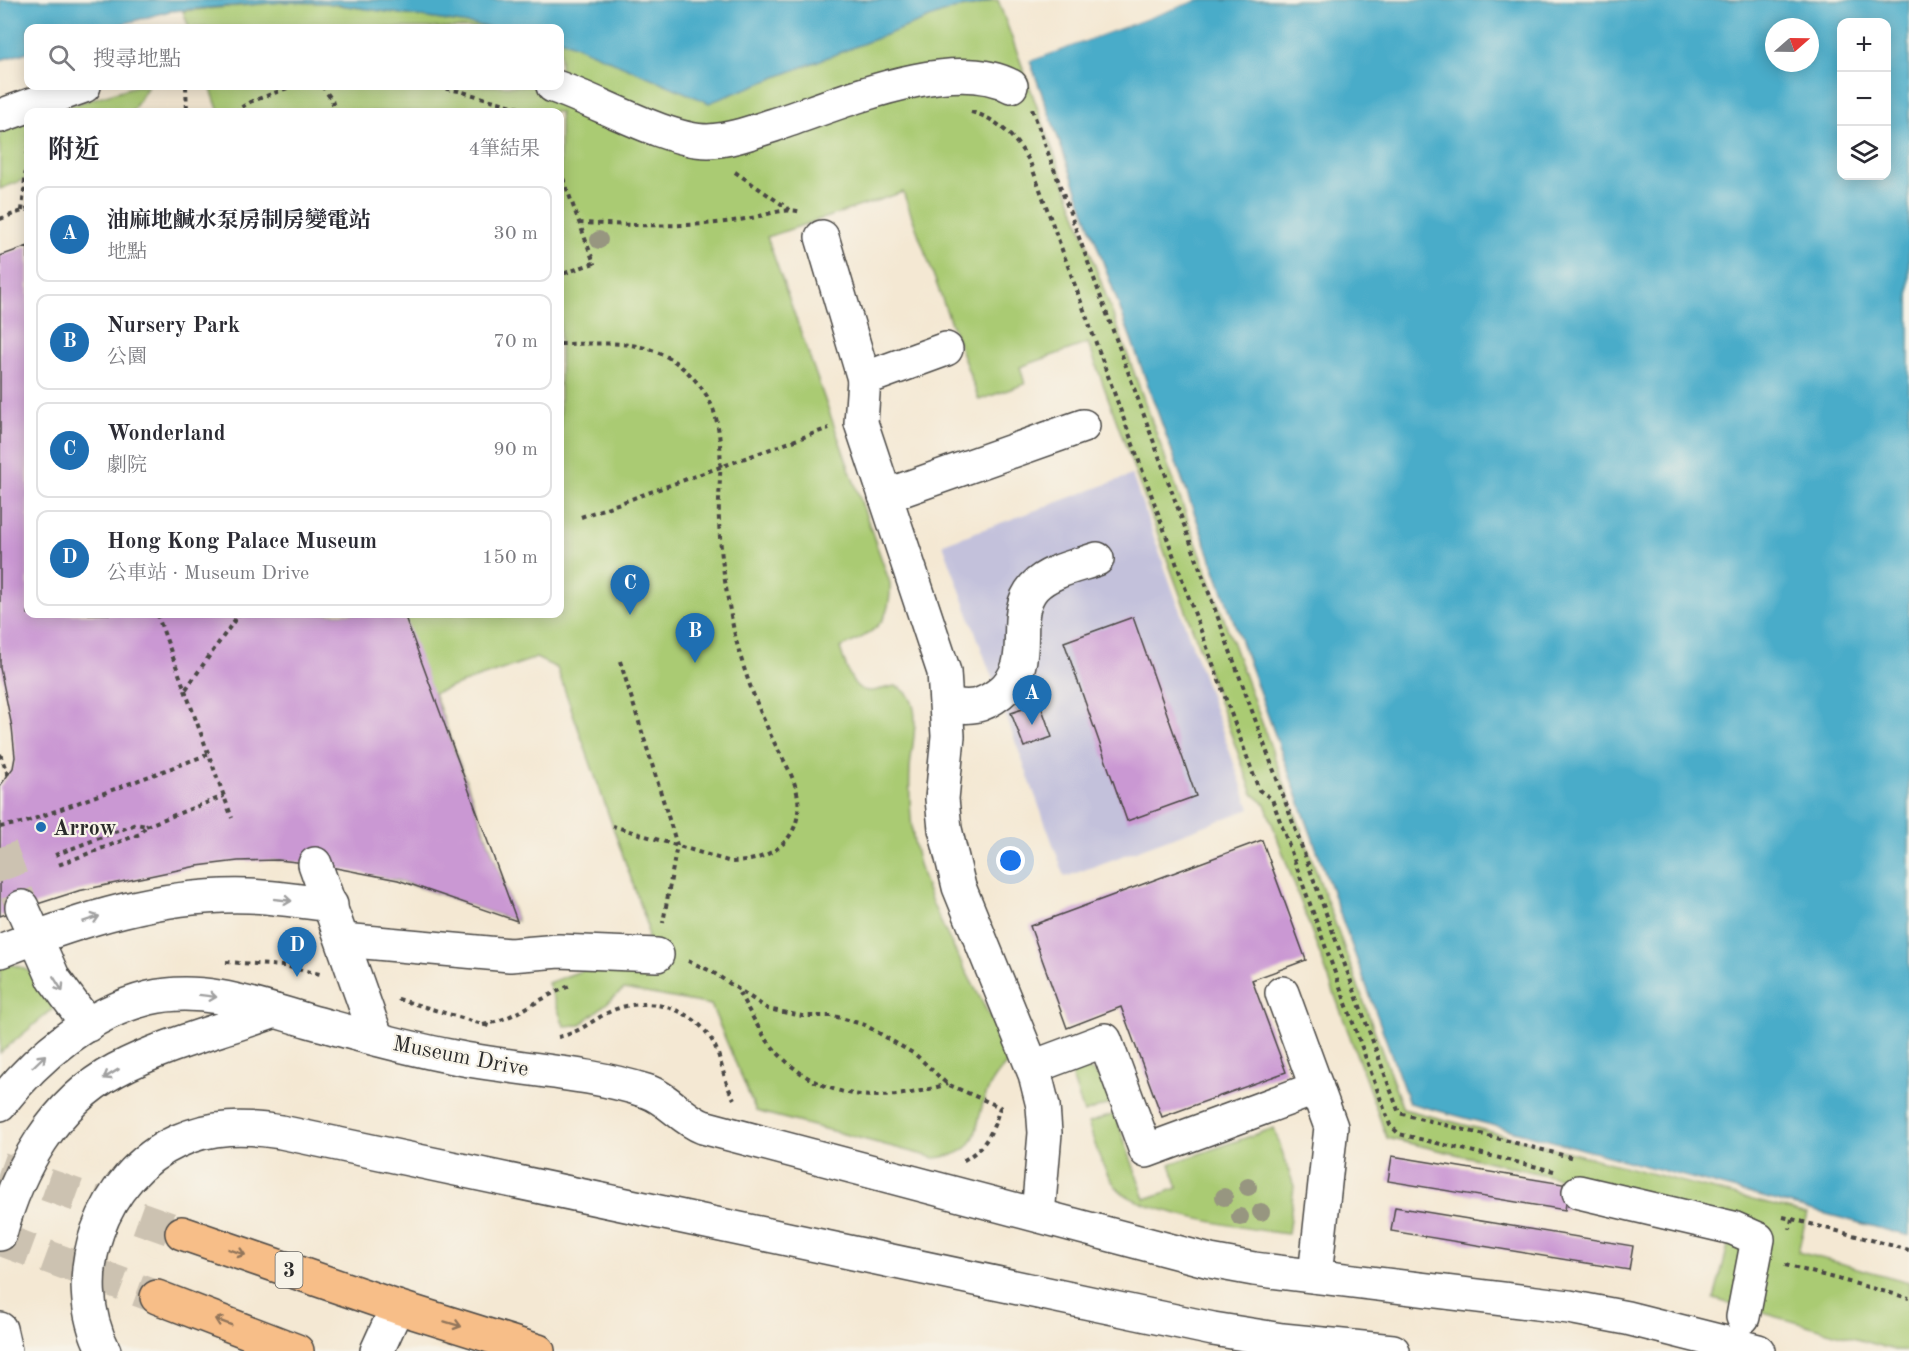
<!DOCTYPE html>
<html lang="zh-TW">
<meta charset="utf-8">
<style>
body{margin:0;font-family:"Old Standard TT","Noto Serif TC",serif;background:#f7f7f7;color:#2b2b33}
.controls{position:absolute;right:18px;top:18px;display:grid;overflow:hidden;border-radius:12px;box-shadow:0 3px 15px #0003}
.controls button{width:54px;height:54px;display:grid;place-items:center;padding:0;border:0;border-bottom:2px solid #e1e1e2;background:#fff;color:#2b2b33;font:30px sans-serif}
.compass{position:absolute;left:1765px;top:18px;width:54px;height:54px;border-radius:50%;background:#fff;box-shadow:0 3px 15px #0003;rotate:70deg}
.you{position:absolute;left:1011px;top:861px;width:21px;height:21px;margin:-15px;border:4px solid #fff;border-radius:50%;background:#1a73e8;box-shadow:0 0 0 9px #1a73e833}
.badge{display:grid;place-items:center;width:39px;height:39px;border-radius:50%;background:#1f6fb2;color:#fff;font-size:20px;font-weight:700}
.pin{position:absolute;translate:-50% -50px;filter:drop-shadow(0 2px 3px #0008)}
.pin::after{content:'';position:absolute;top:32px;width:21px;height:18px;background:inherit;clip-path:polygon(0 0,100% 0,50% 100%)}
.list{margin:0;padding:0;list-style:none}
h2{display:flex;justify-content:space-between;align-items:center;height:78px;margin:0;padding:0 24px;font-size:26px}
h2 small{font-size:20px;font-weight:400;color:#7c7c81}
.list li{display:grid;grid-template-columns:39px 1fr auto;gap:18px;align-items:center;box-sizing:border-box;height:96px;margin:0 12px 12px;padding:0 12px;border:2px solid #e1e1e2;border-radius:12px}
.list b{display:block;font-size:22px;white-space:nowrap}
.list p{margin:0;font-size:20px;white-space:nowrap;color:#7c7c81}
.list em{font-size:20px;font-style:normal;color:#7c7c81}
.icon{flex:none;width:33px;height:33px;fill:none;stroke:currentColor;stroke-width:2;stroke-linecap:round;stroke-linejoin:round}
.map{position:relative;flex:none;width:1909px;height:1351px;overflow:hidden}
.search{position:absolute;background:#fff;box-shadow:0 3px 15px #0003;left:24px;top:24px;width:540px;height:66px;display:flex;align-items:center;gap:15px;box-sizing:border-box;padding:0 21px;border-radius:12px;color:#7c7c81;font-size:22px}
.panel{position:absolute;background:#fff;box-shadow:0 3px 15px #0003;left:24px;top:108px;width:540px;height:510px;border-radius:12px}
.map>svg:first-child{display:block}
.industrial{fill:#c3c1db}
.green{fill:#aacb73;stroke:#6a7b4f;stroke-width:1.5}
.water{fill:#4aacc9;stroke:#3a6c7a;stroke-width:1.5;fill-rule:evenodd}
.pier{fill:#f4e8d3}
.building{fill:#ca98d3}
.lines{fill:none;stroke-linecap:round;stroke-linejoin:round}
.minor-tunnel{stroke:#ccc2b1;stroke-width:33;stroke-dasharray:33 16;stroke-linecap:butt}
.highway-tunnel{stroke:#ccc2b1;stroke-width:33;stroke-dasharray:33 16;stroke-linecap:butt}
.minor-casing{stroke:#494744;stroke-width:36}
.highway-casing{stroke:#494744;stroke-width:36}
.path{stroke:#494744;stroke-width:4;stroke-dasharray:4.5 4.5;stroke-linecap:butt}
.minor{stroke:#fff;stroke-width:33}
.highway{stroke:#f7be88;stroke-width:33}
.tree{fill:#979680}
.oneway{stroke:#a0a0a0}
.oneway2{stroke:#91745a}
.poi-dot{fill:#1f6fb2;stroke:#f7f3e8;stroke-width:2}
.labels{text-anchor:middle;stroke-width:4.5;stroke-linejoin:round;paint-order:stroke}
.shield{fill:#f7f3e8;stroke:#686764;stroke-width:1.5}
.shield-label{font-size:21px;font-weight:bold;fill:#2b2b2b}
.poi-label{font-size:22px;font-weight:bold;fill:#2b2b2b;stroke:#f7f3e8;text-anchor:start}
.street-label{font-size:22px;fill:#2b2b2b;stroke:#f7f3e8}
</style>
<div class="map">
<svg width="1909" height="1351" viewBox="0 0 1909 1351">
<rect width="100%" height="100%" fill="#f7f3e8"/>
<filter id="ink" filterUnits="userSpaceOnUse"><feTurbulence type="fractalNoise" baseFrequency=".0167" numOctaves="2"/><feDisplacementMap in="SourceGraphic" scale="12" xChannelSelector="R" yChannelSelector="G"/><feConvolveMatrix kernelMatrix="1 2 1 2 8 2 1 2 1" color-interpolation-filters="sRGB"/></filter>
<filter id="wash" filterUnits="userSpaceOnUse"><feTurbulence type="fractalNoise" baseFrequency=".008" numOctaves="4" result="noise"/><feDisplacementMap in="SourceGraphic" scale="24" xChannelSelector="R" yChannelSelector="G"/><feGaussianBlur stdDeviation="1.35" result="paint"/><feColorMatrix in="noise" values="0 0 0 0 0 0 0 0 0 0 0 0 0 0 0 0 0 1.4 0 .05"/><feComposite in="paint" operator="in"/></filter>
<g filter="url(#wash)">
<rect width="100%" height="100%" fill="#f4e8d3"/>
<path class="industrial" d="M1132,475L1250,809L1065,877L943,544Z"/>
<g class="green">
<path d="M992,0H998L1403,1109L1807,1214L1798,1252L1909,1282V1351H1898L1714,1299L1729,1242L1580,1183L1387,1138L1265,804L1253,794L1088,343L1020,367L1025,384L979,400L903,192L767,237L890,583C892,624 873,633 840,648C846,664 850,693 872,691C880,690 887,687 896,686C927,698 911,745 910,769C909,789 910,809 912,829C922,913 979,983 1010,1060C999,1072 989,1084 984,1100C973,1133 981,1154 935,1158L756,1111L711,1005L624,989L580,1025L564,1026L548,983L648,946L647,924L557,668L536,658L434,693L517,921C438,894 356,860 271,860L264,845L372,769L315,614H560V112H219L210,86H560V39L953,9L978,5Z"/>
<path d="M283,2L326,3L496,28H189L183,11Z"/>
<path d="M136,86H148L132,112H62V108Z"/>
<path d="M28,121V178L0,189V131Z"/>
<path d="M6,964C33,966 46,984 53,1009L0,1053V965Z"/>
<path d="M1078,1067C1100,1069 1104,1085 1111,1103L1084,1113L1069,1068Z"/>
<path d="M1115,1114L1145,1199L1178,1188L1170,1164L1274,1128L1294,1186L1288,1234C1253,1230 1143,1213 1119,1190C1102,1172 1096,1146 1088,1123Z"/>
</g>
<g class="water">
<path d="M0,0H992L978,5L953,9L709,103L560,39V28H496L326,3L283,2L170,11L108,28H28V52L0,60Z"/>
<path d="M1197,0H1909V1236L1409,1103L1030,61ZM1842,22H1886V176H1842ZM1774,27H1810V63H1774Z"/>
</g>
<path class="pier" d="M1189,0H1197L1030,61L1029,58Z"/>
<g id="blocks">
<g class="building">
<path d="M28,246V614H404L517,921L398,880L315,864L278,860L238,861L197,866L78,891L0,916V786L13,768L15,757L12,727L0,668V256Z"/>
<path d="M1133,617L1196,796L1127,821L1064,642Z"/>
<path d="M1040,703L1052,737L1024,747L1011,713Z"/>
<path d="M1262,840L1306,960L1252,980L1286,1072L1162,1117L1121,1007L1067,1028L1030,926Z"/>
<path d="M1392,1156L1569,1185L1565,1210L1388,1181Z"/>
<path d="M1395,1207L1633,1246L1629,1270L1391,1231Z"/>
</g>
</g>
</g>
<g filter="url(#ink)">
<use href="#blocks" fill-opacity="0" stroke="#494744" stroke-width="1.5"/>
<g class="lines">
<path class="minor-tunnel" d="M0,847L22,907"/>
<g class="highway-tunnel">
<path d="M0,1168L182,1233"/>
<path d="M0,1239L157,1297"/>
</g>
<defs>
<g id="minor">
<path d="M553,86C596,100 666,141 708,141C731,140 752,132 774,125C836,105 951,53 1011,86"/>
<path d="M0,116L84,86"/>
<path d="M822,237L864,379"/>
<path d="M946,349L864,379L861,423L944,672L948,736L942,799L945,829L959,887L1035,1074L1043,1106L1045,1133L1038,1215"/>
<path d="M885,496L1083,426"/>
<path d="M948,704C970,709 982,707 1000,693C1039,662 1007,618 1034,587C1049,571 1077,566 1097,559"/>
<path d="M315,864L377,1039"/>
<path d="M22,907L54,979L88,1025"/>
<path d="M343,940L510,955L559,951L657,955"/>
<path d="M0,951C80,920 162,893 249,896C276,897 304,902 331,905"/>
<path d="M1282,993L1331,1127L1315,1276"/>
<path d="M1033,1067L1105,1040L1146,1151L1317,1088"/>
<path d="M0,1104C38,1056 89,1013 149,998C203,985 257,1006 309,1021C357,1034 405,1048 454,1057C517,1070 584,1071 646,1091C668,1098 682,1119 703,1127L1210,1261L1254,1269L1569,1307L1627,1318L1758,1351"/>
<path d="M1579,1192L1733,1228L1758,1239L1743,1317"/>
<path d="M0,1234C17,1170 54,1103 116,1070C165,1044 223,1030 275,1011"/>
<path d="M0,1329L5,1351"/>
<path d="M104,1351C65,1276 101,1176 178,1141C211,1126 245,1126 281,1132L1213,1329L1282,1340L1393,1351"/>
<path d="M377,1351L397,1307"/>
</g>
<g id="highway">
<path d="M182,1233L397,1307L538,1351"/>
<path d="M157,1297L297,1351"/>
</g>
</defs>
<use href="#minor" class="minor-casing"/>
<use href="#highway" class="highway-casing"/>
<g class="path">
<path d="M186,86L187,112"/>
<path d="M322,86L332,100L335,112"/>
<path d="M428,86L459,91L530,111"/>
<path d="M1032,109L1399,1113L1574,1158"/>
<path d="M234,112L250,102L293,86"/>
<path d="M971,112C999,119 1016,139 1030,162L1259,790L1272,799L1390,1125L1399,1134L1554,1171"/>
<path d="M560,170L594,263L560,275"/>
<path d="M735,172L790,210"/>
<path d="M22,211L28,147"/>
<path d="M0,219L28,209"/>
<path d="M579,223C637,225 693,229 751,218C767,215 785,207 801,212"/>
<path d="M560,344C617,344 659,335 700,386C731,425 717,477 719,522C721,558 726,592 733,626C740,661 753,696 768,729C779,757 802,781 798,813C794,847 762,862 731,862L613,826"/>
<path d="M581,517L829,428"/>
<path d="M157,614L232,818"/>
<path d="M620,661L677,845L663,923"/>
<path d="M186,689L239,614"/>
<path d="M0,754L8,775"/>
<path d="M146,826L224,796"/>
<path d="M0,827L26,822L209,754"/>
<path d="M55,855L136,824L146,826L140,834L58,865"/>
<path d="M688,961L711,971L768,1009L802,1016H834L865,1025L916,1055L947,1084L1000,1107C993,1132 985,1149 962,1161"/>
<path d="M226,962L284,966L320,974"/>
<path d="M739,993C749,1010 758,1029 770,1044C817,1102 881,1105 947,1084"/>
<path d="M398,999L492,1027"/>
<path d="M483,1025C515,1019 540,997 570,986"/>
<path d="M558,1037C581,1033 595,1017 616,1009C654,995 702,1011 717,1051C723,1068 725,1084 734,1099"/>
<path d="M1783,1217L1792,1219L1790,1229"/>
<path d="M1792,1219L1909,1250"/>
<path d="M1785,1265L1909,1298"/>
</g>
<use href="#minor" class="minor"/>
<use href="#highway" class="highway"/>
</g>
<g class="tree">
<circle cx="599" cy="240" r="9"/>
<circle cx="1248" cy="1187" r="9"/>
<circle cx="1224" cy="1197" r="9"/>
<circle cx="1261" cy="1212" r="9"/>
<circle cx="1240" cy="1217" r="9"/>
</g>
<defs><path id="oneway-shaft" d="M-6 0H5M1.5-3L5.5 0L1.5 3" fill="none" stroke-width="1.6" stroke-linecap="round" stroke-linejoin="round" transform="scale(1.5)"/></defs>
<g class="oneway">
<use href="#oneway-shaft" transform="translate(283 900) rotate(6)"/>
<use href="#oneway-shaft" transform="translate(91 919) rotate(-18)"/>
<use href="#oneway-shaft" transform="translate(58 984) rotate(58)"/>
<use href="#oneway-shaft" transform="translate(208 996) rotate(7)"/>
<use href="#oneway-shaft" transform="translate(39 1061) rotate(-44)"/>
<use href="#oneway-shaft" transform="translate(111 1074) rotate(149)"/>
</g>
<g class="oneway2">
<use href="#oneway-shaft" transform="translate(237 1252) rotate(19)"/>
<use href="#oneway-shaft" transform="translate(223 1322) rotate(-159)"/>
<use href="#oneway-shaft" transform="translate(453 1324) rotate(17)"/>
</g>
</g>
<circle class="poi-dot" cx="41" cy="827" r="6"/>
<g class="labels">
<rect class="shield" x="275.5" y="1252" width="27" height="36" rx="4.5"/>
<g class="shield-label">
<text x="289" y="1277">3</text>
</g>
<g class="poi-label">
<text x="53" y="835">Arrow</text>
</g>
<g class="street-label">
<text transform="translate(461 1055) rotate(11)" y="8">Museum Drive</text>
</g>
</g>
</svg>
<div class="controls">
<button>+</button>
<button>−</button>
<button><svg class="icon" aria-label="layers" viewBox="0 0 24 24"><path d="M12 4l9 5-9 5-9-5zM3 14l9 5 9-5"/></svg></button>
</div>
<svg class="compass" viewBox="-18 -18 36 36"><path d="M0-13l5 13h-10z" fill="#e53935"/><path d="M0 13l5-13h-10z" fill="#7c7c81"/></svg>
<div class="you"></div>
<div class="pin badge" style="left:1032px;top:725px">A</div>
<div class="pin badge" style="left:695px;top:663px">B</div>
<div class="pin badge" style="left:630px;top:615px">C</div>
<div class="pin badge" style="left:297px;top:977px">D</div>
<div class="search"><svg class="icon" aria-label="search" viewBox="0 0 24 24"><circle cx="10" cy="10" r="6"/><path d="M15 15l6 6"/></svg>搜尋地點</div>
<section class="panel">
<h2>附近<small>4筆結果</small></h2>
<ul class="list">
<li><span class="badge">A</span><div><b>油麻地鹹水泵房制房變電站</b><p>地點</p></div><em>30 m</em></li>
<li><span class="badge">B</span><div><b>Nursery Park</b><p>公園</p></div><em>70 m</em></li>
<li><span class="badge">C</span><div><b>Wonderland</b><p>劇院</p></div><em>90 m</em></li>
<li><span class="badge">D</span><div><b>Hong Kong Palace Museum</b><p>公車站 · Museum Drive</p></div><em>150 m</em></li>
</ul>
</section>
</div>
